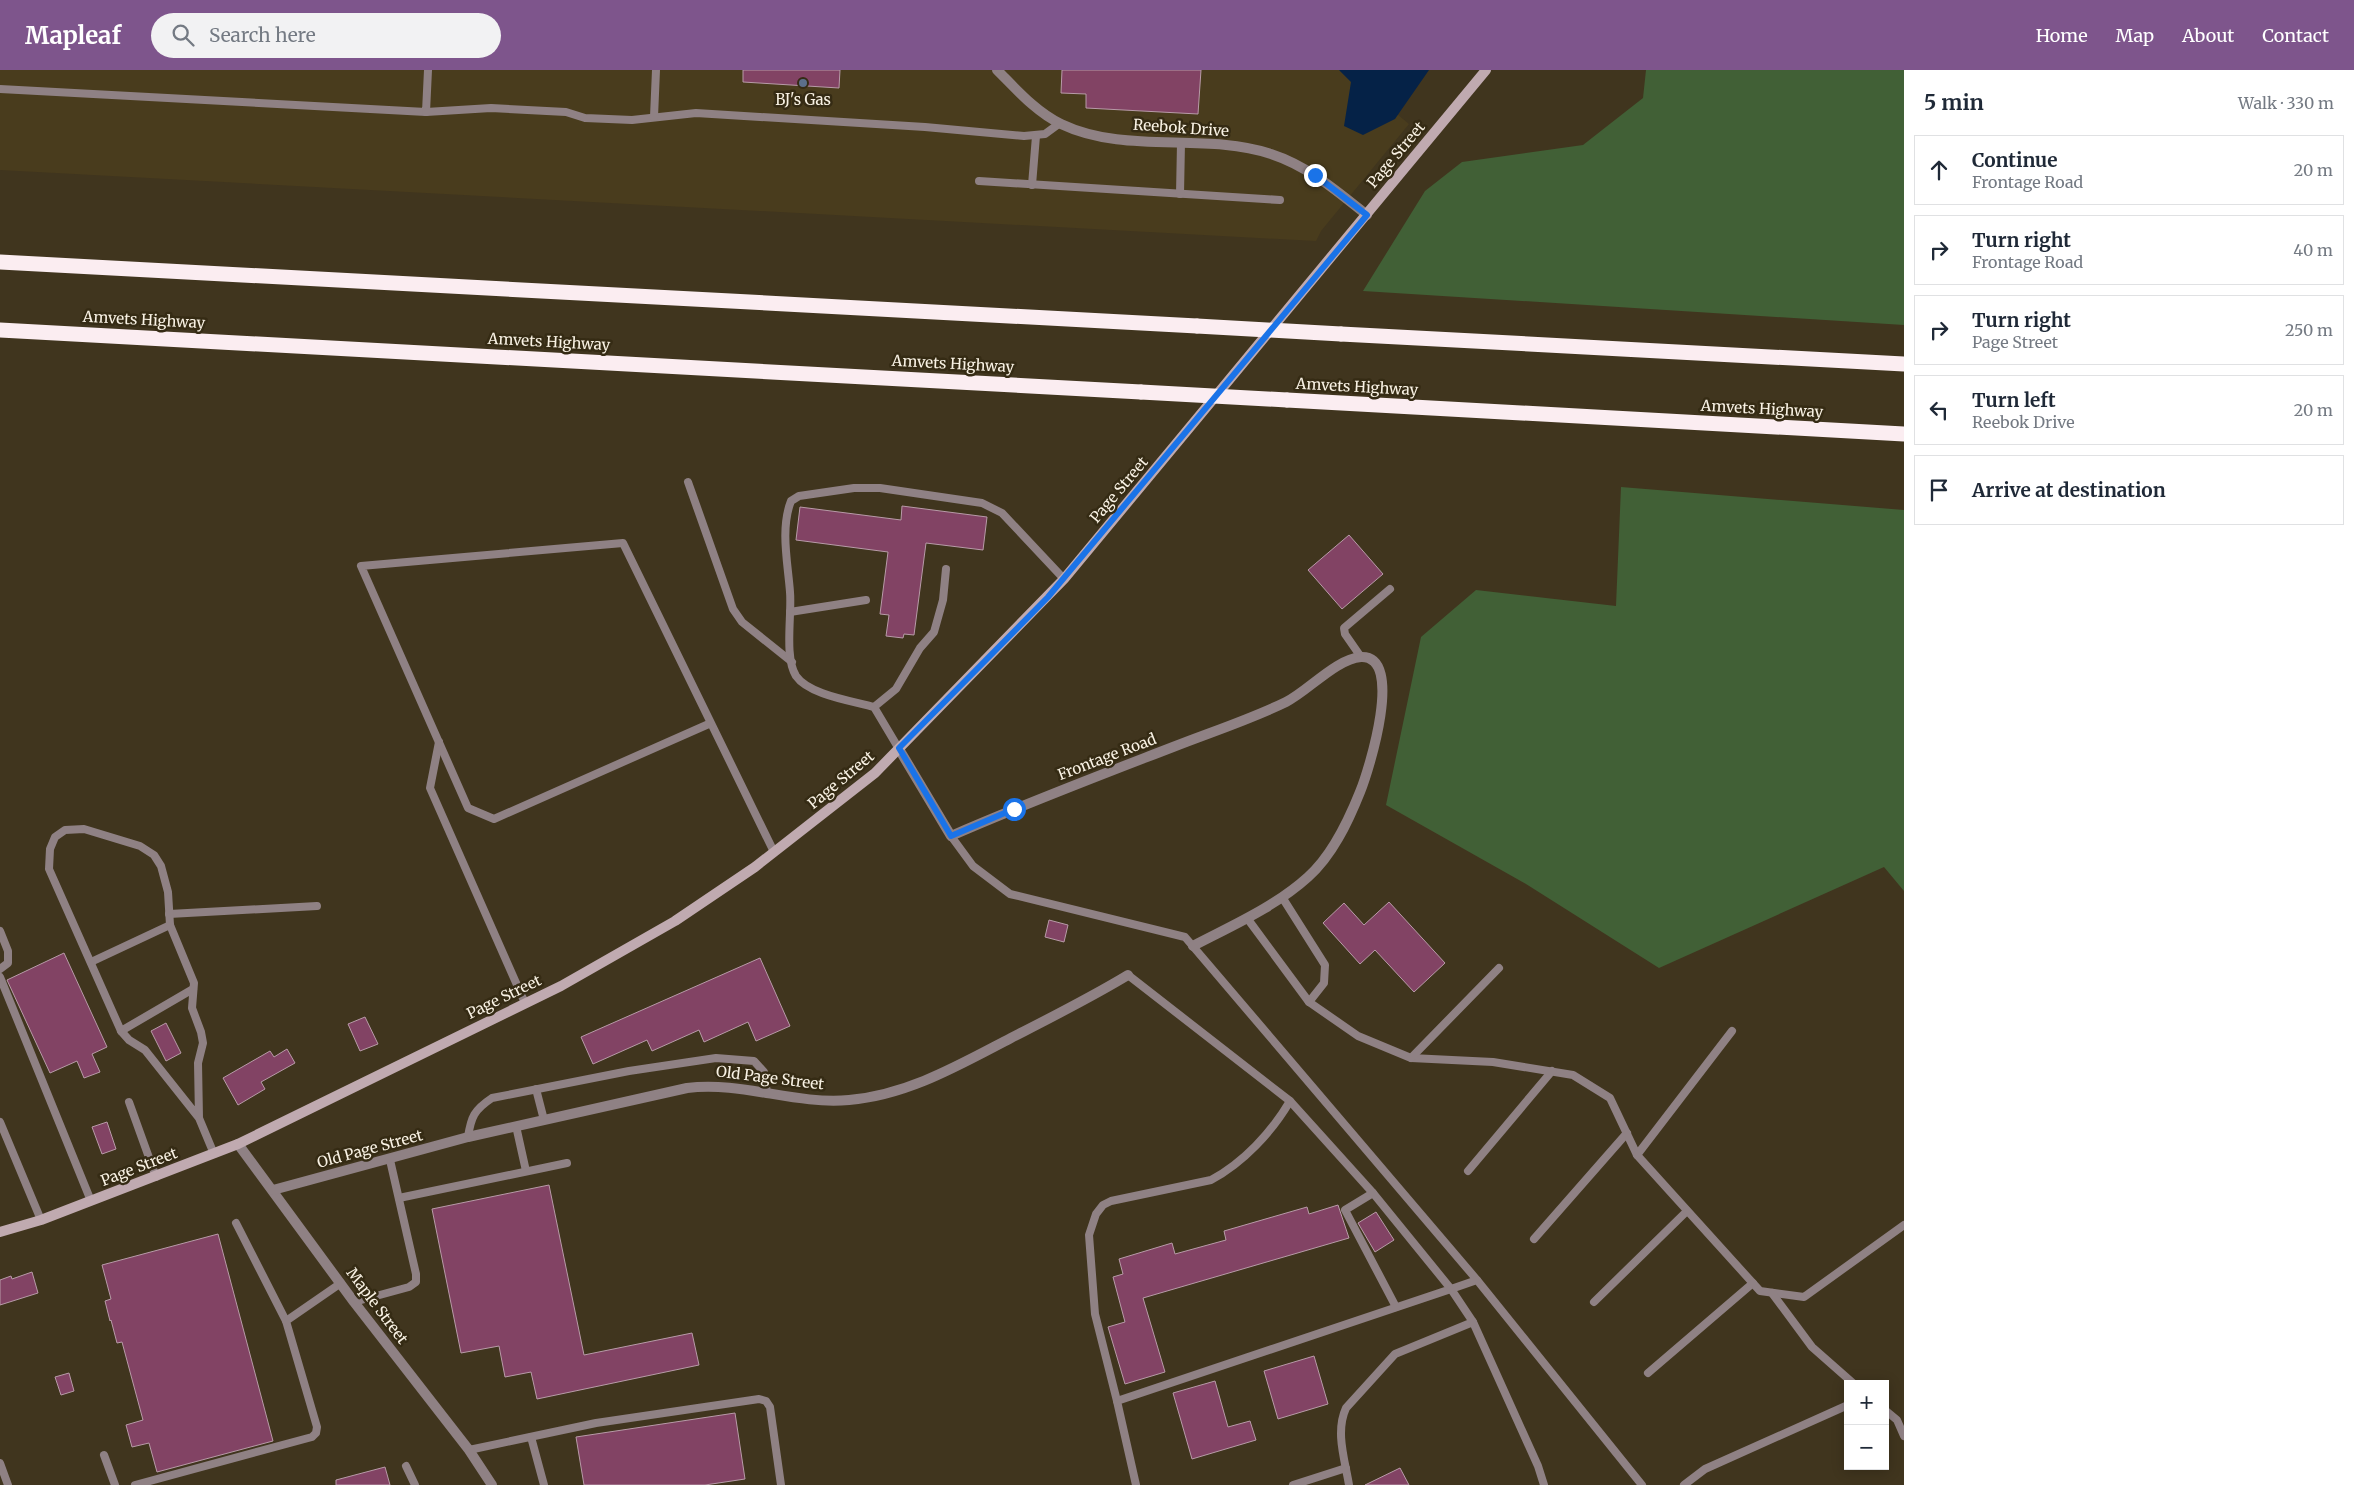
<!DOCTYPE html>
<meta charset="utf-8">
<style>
body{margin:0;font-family:Merriweather,serif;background:#f2f2f3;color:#1f2937}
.controls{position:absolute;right:15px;bottom:15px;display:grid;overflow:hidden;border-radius:0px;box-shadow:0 2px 12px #0003}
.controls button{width:45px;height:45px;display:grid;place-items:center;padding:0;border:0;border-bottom:1px solid #e0e1e3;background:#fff;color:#1f2937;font:25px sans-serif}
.stop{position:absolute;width:15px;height:15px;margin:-11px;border:4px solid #1a73e8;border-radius:50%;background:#fff}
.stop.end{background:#1a73e8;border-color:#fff;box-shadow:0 1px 5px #0008}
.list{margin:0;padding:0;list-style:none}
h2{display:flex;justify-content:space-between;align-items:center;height:65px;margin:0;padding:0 20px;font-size:21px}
h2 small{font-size:16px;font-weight:400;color:#747a83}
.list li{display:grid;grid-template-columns:32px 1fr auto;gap:15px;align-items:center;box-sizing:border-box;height:70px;margin:0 10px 10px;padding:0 10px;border:1px solid #e0e1e3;border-radius:0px}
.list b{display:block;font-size:19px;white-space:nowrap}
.list p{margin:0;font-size:16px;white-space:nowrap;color:#747a83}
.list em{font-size:16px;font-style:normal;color:#747a83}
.icon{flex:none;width:28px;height:28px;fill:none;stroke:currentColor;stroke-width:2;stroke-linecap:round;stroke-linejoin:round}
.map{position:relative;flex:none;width:1904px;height:1415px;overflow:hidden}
header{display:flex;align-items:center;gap:30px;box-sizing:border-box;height:70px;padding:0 25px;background:#7e558c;color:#fff}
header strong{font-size:24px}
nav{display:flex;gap:28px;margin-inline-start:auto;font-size:18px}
.search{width:350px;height:45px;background:#f2f2f3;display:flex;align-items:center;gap:12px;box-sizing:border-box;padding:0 18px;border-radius:28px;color:#747a83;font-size:19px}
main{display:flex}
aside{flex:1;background:#fff}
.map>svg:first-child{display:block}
.built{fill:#493c1d}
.green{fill:#416036}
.water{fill:#052247}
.building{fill:#824364;stroke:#b89ba8}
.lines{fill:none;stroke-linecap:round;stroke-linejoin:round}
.service{stroke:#8f8184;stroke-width:8}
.minor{stroke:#8f8184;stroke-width:10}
.secondary{stroke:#c0aab0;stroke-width:10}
.motorway{stroke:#fbedf1;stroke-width:15}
.motorway-bridge{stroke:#fbedf1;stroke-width:15}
.route{stroke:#1a73e8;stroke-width:6}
.service-dot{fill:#5c6f8a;stroke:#352b14;stroke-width:2}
.labels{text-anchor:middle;stroke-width:5;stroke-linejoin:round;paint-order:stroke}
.poi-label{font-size:15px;fill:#f9f2e4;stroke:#352b14}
.street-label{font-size:15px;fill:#f9f2e4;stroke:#352b14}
</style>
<header>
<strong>Mapleaf</strong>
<div class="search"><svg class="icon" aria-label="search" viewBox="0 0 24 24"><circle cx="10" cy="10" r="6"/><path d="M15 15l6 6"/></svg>Search here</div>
<nav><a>Home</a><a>Map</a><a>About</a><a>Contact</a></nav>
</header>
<main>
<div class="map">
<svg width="1904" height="1415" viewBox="0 0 1904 1415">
<rect width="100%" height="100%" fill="#40351e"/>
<path class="built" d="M0,0H1344L1409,54L1321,161L1316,171L0,100Z"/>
<g class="green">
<path d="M1646,0H1904V255L1363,221L1425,121L1462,92L1583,75L1643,28Z"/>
<path d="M1621,417L1904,440V821L1884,797L1659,898L1526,814L1386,735L1421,567L1476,520L1616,536Z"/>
</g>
<path class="water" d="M1339,0H1429L1395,49L1363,65L1344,56L1351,12Z"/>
<g class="building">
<path d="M743,0H840L839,18L743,12Z"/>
<path d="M1062,0H1201L1198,44L1086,38V24L1061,23Z"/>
<path d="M902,436L987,447L983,480L926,473L914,565L904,564L903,568L886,566L889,545L880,544L888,482L796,470L800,437L901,450Z"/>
<path d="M1349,465L1383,504L1342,539L1308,500Z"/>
<path d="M1389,832L1445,893L1414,922L1375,880L1360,894L1323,853L1344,833L1364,855Z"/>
<path d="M1049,850L1068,855L1064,872L1045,867Z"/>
<path d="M64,883L107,977L92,984L100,1002L84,1008L77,991L50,1003L7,910Z"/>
<path d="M760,888L790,956L756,971L748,952L704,972L699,960L652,981L647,970L593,994L581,967Z"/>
<path d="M365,947L378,974L360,981L348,954Z"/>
<path d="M166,953L181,983L166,991L151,961Z"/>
<path d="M287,979L295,993L261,1012L265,1019L238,1035L223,1008L270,981L274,987Z"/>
<path d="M107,1052L116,1079L102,1084L92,1057Z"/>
<path d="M549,1115L584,1285L692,1263L699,1295L537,1329L531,1302L505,1307L499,1276L461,1283L432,1139Z"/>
<path d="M1338,1135L1349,1168L1143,1228L1165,1302L1125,1314L1108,1257L1125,1252L1113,1207L1123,1204L1119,1189L1172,1173L1175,1184L1226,1170L1224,1161L1307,1137L1309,1144Z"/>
<path d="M1376,1142L1394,1170L1375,1182L1358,1153Z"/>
<path d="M218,1164L273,1371L157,1402L149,1373L132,1377L126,1355L143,1350L122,1272L117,1273L111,1250L110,1251L105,1231L111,1229L102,1195Z"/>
<path d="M32,1202L38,1223L0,1235V1210L11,1206L12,1209Z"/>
<path d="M1314,1286L1328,1334L1278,1349L1264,1301Z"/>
<path d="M69,1303L74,1321L61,1325L55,1307Z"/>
<path d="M1215,1311L1228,1357L1250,1351L1256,1370L1192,1389L1173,1323Z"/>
<path d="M735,1343L745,1409L705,1415H584L576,1367Z"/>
<path d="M385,1397L390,1415H336V1410Z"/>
<path d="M1400,1398L1409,1415H1365Z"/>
</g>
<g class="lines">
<g class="service">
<path d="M0,19L426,42L428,0"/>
<path d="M426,42L491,38L566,42L585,48L632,50L696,43L925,57L1024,66L1045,64L1060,53"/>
<path d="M654,47L656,0"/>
<path d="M979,111L1280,130"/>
<path d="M1032,115L1036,66"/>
<path d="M1180,124L1181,73"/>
<path d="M688,412L733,539L742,552L792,592"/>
<path d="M790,542L866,530"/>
<path d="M1361,587L1345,564L1344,558L1390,519"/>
<path d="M874,637L896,619L920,578L934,562L943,530L946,499"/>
<path d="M711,653L494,749L468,738L361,496L623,473L774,782"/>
<path d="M439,672L430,718L525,933"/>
<path d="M899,679L874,637C853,631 809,625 796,606C784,587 792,545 790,522C788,494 780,459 791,431L799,426L854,418H880L982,433L1002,443L1064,509"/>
<path d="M951,766L973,796L1010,824L1185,867L1477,1210"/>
<path d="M1282,827L1325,895L1324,913L1309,932"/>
<path d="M169,844L317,836"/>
<path d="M1247,848L1309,932L1358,966L1411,988L1493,992L1573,1005L1610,1028L1637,1085L1732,961"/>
<path d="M0,861L8,881V893L0,899"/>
<path d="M91,892L170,855"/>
<path d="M0,907L91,1131"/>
<path d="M121,961L193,919"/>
<path d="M1411,988L1499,898"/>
<path d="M536,1019L544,1050"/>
<path d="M129,1032L156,1107"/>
<path d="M199,1048L145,980L129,970L121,961L49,799L50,779L55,767L65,760L84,759L140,776L154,785L161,796L168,822L170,855L194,913L192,938L201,962L203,973L198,993L199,1048L214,1084"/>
<path d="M0,1052L41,1150"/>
<path d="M516,1056L526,1101"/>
<path d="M468,1067C471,1047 474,1040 492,1028L629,1001L716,988L754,991L764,1002L767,1023"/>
<path d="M1637,1085L1760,1221L1804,1227L1904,1155"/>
<path d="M1468,1101L1552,1001"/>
<path d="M1373,1123L1345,1140L1396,1237"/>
<path d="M399,1128L567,1093"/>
<path d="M236,1153L286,1251"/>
<path d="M1534,1169L1627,1063"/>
<path d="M1772,1223L1812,1277L1854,1314"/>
<path d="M354,1232L409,1217L416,1212V1204L390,1090"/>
<path d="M1594,1232L1687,1141"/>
<path d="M1648,1303L1753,1213"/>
<path d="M1117,1331L1095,1244L1089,1165L1096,1144L1103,1135L1111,1131L1211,1110C1243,1093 1272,1062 1290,1031L1128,905"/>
<path d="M1885,1340L1897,1350L1904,1366"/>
<path d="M531,1367L544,1415"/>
<path d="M469,1380L596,1353L759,1329L766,1331L770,1337L781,1415"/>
<path d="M104,1385L115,1415"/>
<path d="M0,1393L8,1415"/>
<path d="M406,1396L415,1415"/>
<path d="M135,1415L312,1367L316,1363L317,1357L286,1251L341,1213"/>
<path d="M1136,1415L1117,1331L1451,1219L1373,1123L1290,1031"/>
<path d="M1293,1415L1346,1398"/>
<path d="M1349,1415C1345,1390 1335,1362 1346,1338L1395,1284L1473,1252"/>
<path d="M1544,1415L1538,1396L1473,1252L1451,1219L1477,1210L1642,1415"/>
<path d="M1684,1415L1705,1399L1848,1335"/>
</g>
<g class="minor">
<path d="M997,0C1016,19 1036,42 1061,54C1126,85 1204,62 1271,84C1308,96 1337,121 1367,145"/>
<path d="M899,679L951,766C1024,734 1098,706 1173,677C1211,662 1249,650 1286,632C1308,621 1336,589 1361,587C1405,585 1369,700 1360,722C1348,752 1332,786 1308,807C1275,837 1231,856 1193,876"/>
<path d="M238,1074L354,1232L469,1380L492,1415"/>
<path d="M273,1120L468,1067L687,1018C742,1011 794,1035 849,1030C908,1025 959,995 1011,968C1050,948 1090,928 1128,905"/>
</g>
<path class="secondary" d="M0,1162L41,1150L238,1074L561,916L675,851L755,797L875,703L1064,509L1486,0"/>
<g class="motorway">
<path d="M0,192L1197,256"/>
<path d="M0,260L1141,322"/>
<path d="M1341,264L1904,294"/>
<path d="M1287,330L1904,364"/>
</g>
<g class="motorway-bridge">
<path d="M1197,256L1341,264"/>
<path d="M1141,322L1287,330"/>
</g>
</g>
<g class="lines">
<path class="route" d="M1014,739L951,766L899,678L1048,527L1367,145L1315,105"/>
</g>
<circle class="service-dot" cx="803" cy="13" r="5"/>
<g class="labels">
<g class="poi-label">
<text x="803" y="35">BJ's Gas</text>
</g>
<g class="street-label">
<text transform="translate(1181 58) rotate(4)" y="5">Reebok Drive</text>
<text transform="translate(1396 85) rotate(-50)" y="5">Page Street</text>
<text transform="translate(144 250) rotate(3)" y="5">Amvets Highway</text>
<text transform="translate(549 272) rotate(3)" y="5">Amvets Highway</text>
<text transform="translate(953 294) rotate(3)" y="5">Amvets Highway</text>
<text transform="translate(1357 317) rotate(3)" y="5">Amvets Highway</text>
<text transform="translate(1762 339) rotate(3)" y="5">Amvets Highway</text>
<text transform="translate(1119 420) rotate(-50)" y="5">Page Street</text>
<text transform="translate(1107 687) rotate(-21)" y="5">Frontage Road</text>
<text transform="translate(841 710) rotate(-40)" y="5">Page Street</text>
<text transform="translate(504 927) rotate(-26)" y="5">Page Street</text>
<text transform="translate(770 1008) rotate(7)" y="5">Old Page Street</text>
<text transform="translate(370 1079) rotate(-15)" y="5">Old Page Street</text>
<text transform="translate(139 1097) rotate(-21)" y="5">Page Street</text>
<text transform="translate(377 1236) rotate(53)" y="5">Maple Street</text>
</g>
</g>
</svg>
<div class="controls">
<button>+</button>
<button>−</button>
</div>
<div class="stop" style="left:1014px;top:739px"></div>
<div class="stop end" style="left:1315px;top:105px"></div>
</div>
<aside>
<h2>5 min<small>Walk · 330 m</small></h2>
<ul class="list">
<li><svg class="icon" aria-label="ahead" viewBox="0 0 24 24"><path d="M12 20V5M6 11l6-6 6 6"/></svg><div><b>Continue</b><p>Frontage Road</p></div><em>20 m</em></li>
<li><svg class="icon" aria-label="right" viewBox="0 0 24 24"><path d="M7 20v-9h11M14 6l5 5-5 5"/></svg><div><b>Turn right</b><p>Frontage Road</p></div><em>40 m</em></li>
<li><svg class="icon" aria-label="right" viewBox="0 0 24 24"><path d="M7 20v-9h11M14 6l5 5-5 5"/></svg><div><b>Turn right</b><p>Page Street</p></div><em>250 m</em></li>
<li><svg class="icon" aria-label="left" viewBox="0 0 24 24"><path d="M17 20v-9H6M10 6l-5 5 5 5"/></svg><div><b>Turn left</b><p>Reebok Drive</p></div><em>20 m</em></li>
<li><svg class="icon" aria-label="arrive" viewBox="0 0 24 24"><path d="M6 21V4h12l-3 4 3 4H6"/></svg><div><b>Arrive at destination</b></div></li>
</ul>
</aside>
</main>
